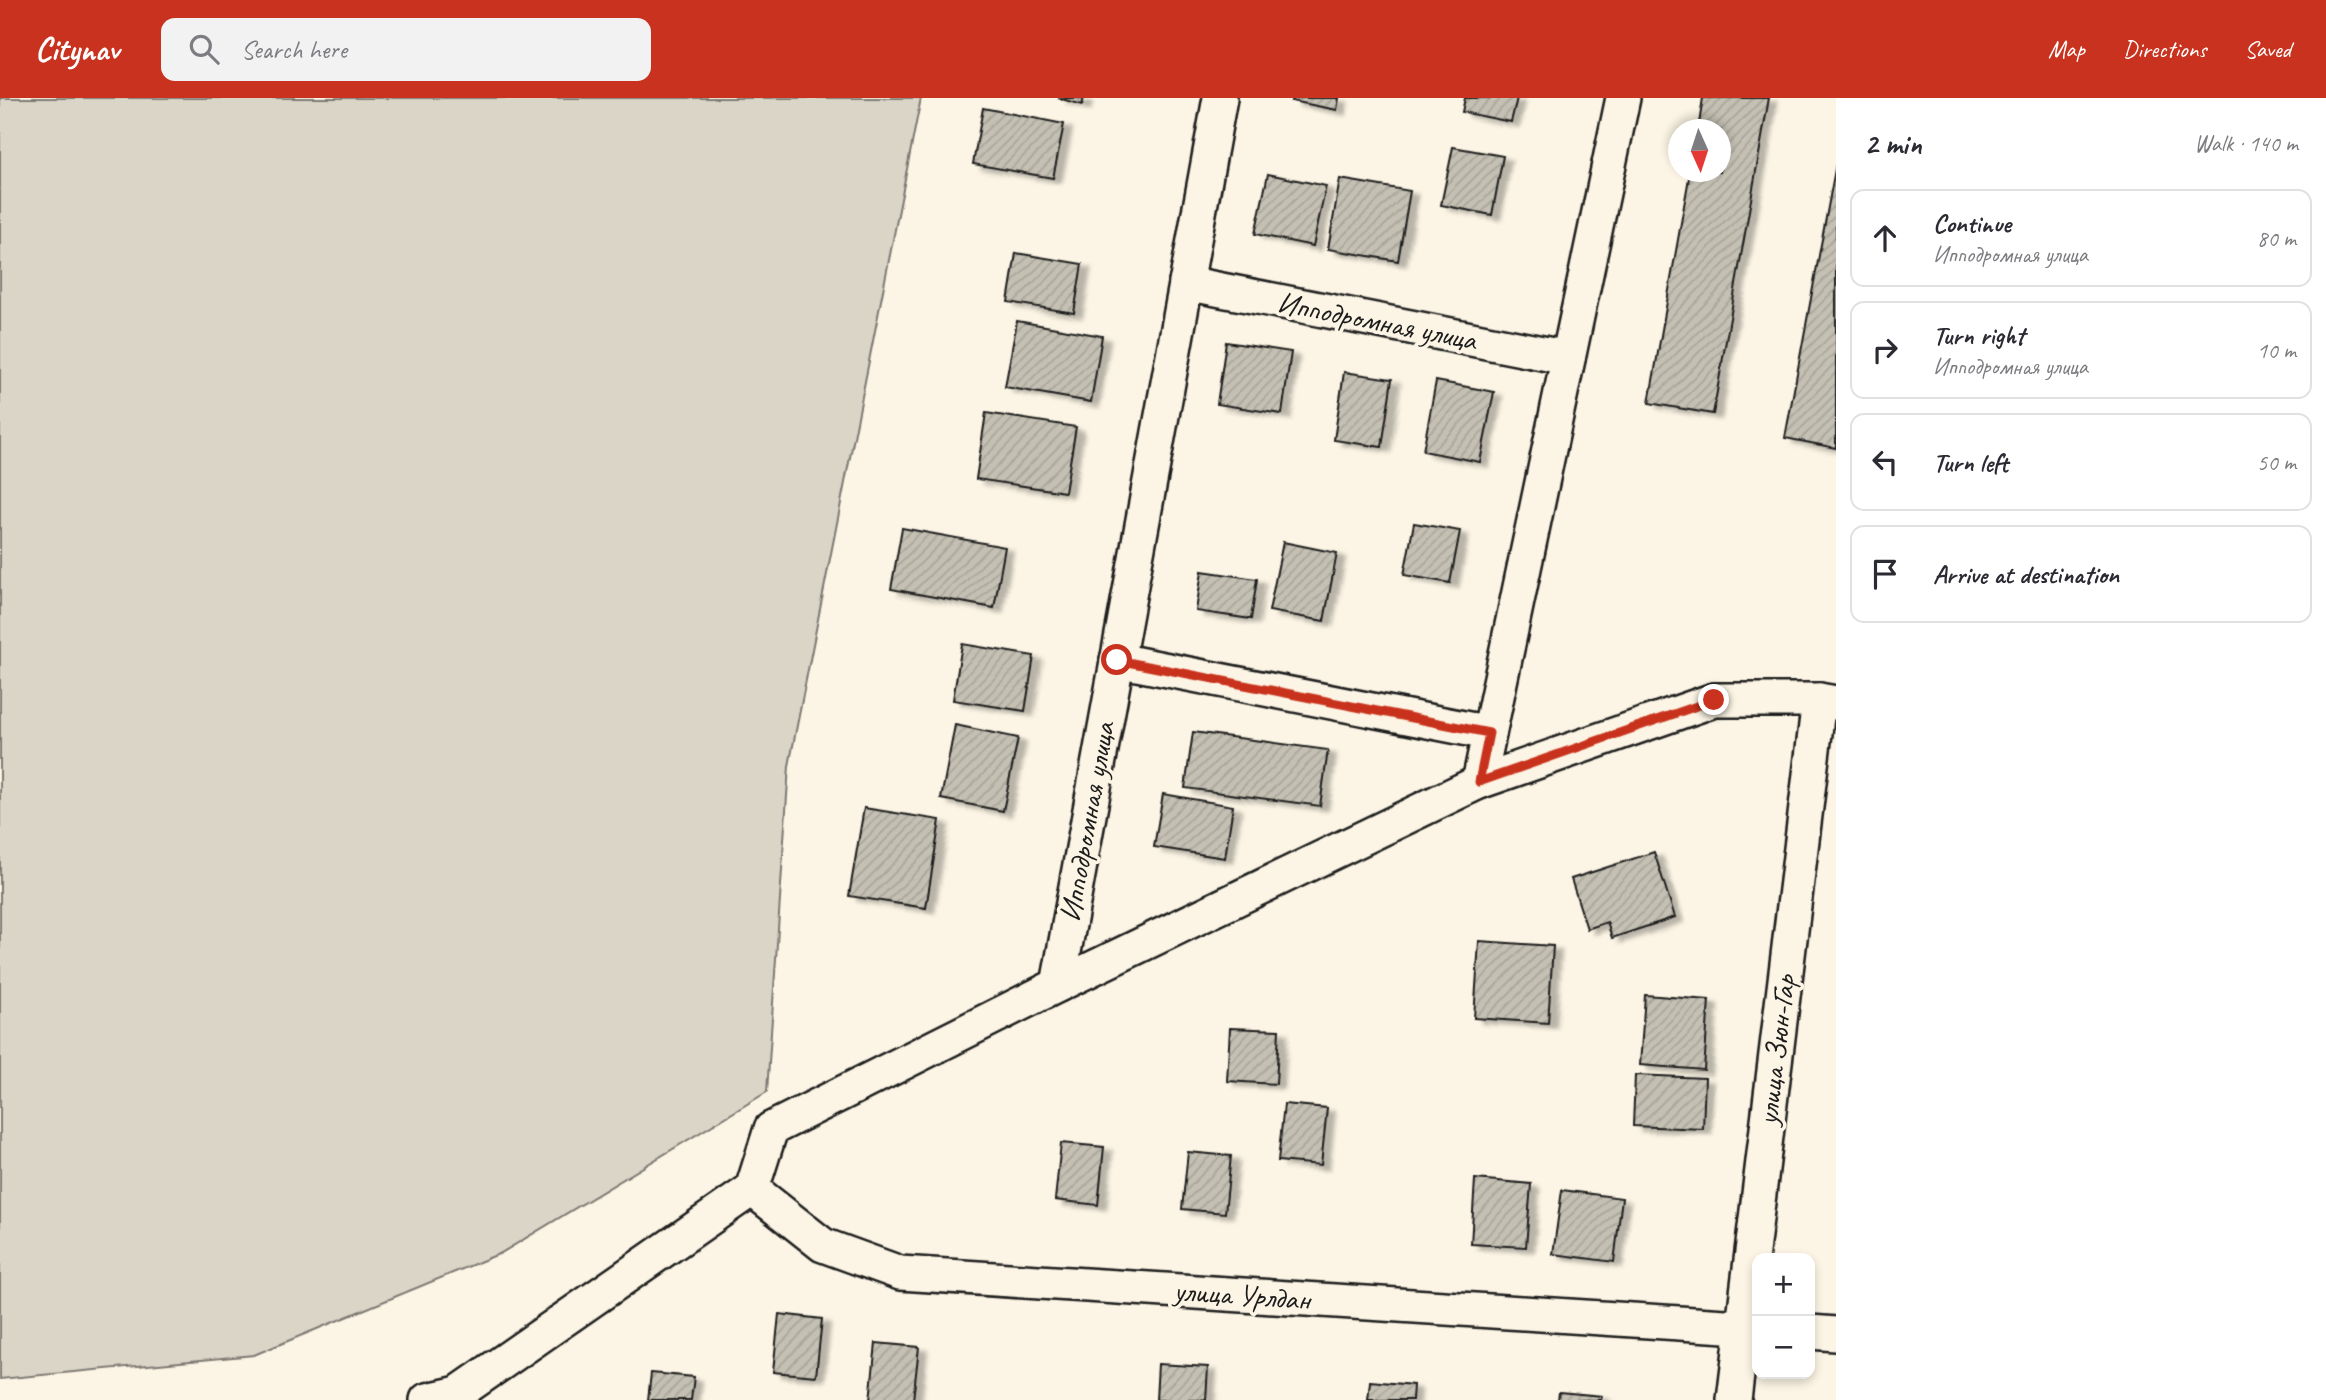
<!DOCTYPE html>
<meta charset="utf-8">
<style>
body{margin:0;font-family:Caveat,sans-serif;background:#f2f2f3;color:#2b2b33}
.controls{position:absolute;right:21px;bottom:21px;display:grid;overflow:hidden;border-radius:14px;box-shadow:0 4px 10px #0003}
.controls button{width:63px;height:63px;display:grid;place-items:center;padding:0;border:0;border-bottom:2px solid #e1e1e2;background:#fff;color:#2b2b33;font:35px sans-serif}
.compass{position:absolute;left:1668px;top:21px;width:63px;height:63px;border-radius:50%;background:#fff;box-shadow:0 4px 10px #0003;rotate:177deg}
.stop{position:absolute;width:21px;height:21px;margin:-16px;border:5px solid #c8321e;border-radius:50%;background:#fff}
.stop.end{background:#c8321e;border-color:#fff;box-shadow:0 2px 7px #0008}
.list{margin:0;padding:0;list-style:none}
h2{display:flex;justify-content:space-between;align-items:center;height:91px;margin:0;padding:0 28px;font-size:30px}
h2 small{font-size:23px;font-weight:400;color:#7c7c81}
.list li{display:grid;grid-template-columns:46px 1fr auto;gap:21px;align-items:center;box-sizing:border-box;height:98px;margin:0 14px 14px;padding:0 14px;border:2px solid #e1e1e2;border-radius:14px}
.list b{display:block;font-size:26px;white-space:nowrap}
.list p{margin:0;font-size:23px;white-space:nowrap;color:#7c7c81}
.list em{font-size:23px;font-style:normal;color:#7c7c81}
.icon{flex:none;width:38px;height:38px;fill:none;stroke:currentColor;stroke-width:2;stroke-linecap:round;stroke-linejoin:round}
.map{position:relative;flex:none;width:1836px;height:1302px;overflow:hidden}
header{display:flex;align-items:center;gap:42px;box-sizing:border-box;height:98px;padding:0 35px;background:#c8321e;color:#fff}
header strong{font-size:33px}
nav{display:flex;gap:38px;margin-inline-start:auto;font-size:24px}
.search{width:490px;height:63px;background:#f2f2f3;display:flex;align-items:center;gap:18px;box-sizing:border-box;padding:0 24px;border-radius:14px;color:#7c7c81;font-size:26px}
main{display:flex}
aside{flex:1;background:#fff}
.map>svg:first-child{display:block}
.pitch{fill:#dbd5c8;stroke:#7c7872;stroke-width:2}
.building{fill:url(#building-hatch);stroke:#1c1c1c;stroke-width:2;filter:url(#shadow)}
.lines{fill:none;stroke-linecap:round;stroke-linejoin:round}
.street-casing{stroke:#1c1c1c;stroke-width:38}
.street{stroke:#fcf5e5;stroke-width:33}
.route{stroke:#c8321e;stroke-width:9}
.labels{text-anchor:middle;stroke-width:7;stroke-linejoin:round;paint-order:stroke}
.street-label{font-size:30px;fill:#1c1c1c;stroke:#fcf5e5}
</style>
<header>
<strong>Citynav</strong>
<div class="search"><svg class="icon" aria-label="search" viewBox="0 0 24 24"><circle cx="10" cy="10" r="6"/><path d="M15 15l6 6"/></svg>Search here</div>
<nav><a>Map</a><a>Directions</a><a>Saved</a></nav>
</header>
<main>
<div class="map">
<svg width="1836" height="1302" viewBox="0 0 1836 1302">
<defs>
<pattern id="building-hatch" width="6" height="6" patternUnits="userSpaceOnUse" patternTransform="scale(1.75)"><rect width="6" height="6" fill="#c4c0b3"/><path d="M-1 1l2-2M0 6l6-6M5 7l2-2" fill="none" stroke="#a8a499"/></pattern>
<filter id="shadow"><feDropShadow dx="8" dy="4.5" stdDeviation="2" flood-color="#0004"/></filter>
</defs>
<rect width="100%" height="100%" fill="#fcf5e5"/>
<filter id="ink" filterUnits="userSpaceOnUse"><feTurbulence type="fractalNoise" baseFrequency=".0143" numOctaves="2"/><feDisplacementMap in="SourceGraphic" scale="14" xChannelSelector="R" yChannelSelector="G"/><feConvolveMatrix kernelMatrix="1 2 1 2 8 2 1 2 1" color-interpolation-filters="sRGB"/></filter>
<g filter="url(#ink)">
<path class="pitch" d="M0,0H921L789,668L767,994L501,1155L254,1257L0,1281Z"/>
<g class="building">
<path d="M1058,0H1084L1082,7Z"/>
<path d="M1293,0H1339L1337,12L1292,3Z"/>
<path d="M1465,0H1517L1511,24L1462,14Z"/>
<path d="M1703,0H1769L1713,316L1649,305L1690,74H1720V32H1698Z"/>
<path d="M983,10L1064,26L1053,80L973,66Z"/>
<path d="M1453,49L1503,58L1492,117L1441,107Z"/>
<path d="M1836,66V350L1785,340Z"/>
<path d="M1268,76L1326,88L1313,148L1255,136Z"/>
<path d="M1340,81L1410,93L1398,163L1328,151Z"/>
<path d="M1016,155L1082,166L1074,215L1008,204Z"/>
<path d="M1017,223L1102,238L1091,304L1005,289Z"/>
<path d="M1226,244L1291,254L1282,316L1217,306Z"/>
<path d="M1344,274L1392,281L1382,349L1334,342Z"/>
<path d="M1436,283L1494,294L1480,364L1423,353Z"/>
<path d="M986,315L1076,329L1065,394L976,381Z"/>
<path d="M1414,425L1460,433L1450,485L1404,477Z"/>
<path d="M902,430L1005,449L994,510L891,491Z"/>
<path d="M1283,444L1337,455L1324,523L1269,513Z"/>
<path d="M1202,473L1257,481L1251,521L1196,513Z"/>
<path d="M962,546L1034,558L1025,613L953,602Z"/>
<path d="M955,627L1018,640L1003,713L941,701Z"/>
<path d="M1193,634L1328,652L1320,708L1185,690Z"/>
<path d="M1163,696L1233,708L1225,760L1154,749Z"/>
<path d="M864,710L940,722L926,810L849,798Z"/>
<path d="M1654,754L1675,819L1612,840L1607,824L1587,831L1571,781Z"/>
<path d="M1479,843L1553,848L1548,925L1474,920Z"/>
<path d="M1645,897L1709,902L1704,972L1640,967Z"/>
<path d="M1230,930L1279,932L1276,986L1227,983Z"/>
<path d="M1635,977L1705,980L1703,1031L1633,1028Z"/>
<path d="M1284,1006L1327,1010L1321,1067L1278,1063Z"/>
<path d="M1061,1045L1104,1049L1098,1107L1055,1102Z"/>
<path d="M1188,1054L1231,1058L1225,1115L1182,1111Z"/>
<path d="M1475,1081L1531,1086L1526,1149L1471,1146Z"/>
<path d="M1562,1092L1622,1100L1614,1164L1553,1156Z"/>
<path d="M779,1216L822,1221L816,1278L773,1274Z"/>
<path d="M876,1245L919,1249L913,1302H870Z"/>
<path d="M1158,1266L1208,1269L1206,1302H1156Z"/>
<path d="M651,1275L694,1279L691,1302H648Z"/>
<path d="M1370,1283L1413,1287L1412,1302H1368Z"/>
<path d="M1559,1294L1602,1298L1601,1302H1558Z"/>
</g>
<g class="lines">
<defs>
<g id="street">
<path d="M1186,185L1568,260"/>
<path d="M1117,562L1489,635"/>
<path d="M1479,684L1623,0"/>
<path d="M1058,887L1220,0"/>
<path d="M752,1091L823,1147L900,1175L1757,1230"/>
<path d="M1810,1234L1836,1236"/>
<path d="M427,1302L458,1295L752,1091L771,1031L1058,887L1479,684L1714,602H1819L1836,605"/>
<path d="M1734,1302L1819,602"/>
</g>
</defs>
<use href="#street" class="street-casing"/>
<use href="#street" class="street"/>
</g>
</g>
<g class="lines" filter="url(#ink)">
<path class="route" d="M1117,562L1489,635L1479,684L1714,602"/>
</g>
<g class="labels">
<g class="street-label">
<text transform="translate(1377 223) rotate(11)" y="10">Ипподромная улица</text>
<text transform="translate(1087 724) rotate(-80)" y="10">Ипподромная улица</text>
<text transform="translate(1776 952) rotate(-83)" y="10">улица Зюн-Гар</text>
<text transform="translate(1242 1197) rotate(4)" y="10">улица Урлдан</text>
</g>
</g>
</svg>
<div class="controls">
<button>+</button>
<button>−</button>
</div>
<svg class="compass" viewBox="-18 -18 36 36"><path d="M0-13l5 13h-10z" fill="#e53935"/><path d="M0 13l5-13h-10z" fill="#7c7c81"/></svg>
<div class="stop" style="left:1117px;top:562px"></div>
<div class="stop end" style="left:1714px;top:602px"></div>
</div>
<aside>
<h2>2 min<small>Walk · 140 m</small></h2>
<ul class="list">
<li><svg class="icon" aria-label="ahead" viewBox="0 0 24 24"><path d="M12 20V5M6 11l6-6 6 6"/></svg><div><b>Continue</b><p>Ипподромная улица</p></div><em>80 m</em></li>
<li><svg class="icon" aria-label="right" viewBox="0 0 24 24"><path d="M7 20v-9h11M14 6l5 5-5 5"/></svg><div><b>Turn right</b><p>Ипподромная улица</p></div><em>10 m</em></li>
<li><svg class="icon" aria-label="left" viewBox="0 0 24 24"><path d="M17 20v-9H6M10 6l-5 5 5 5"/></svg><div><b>Turn left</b></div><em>50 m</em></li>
<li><svg class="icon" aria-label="arrive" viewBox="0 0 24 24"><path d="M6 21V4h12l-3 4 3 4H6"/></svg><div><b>Arrive at destination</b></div></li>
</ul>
</aside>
</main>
